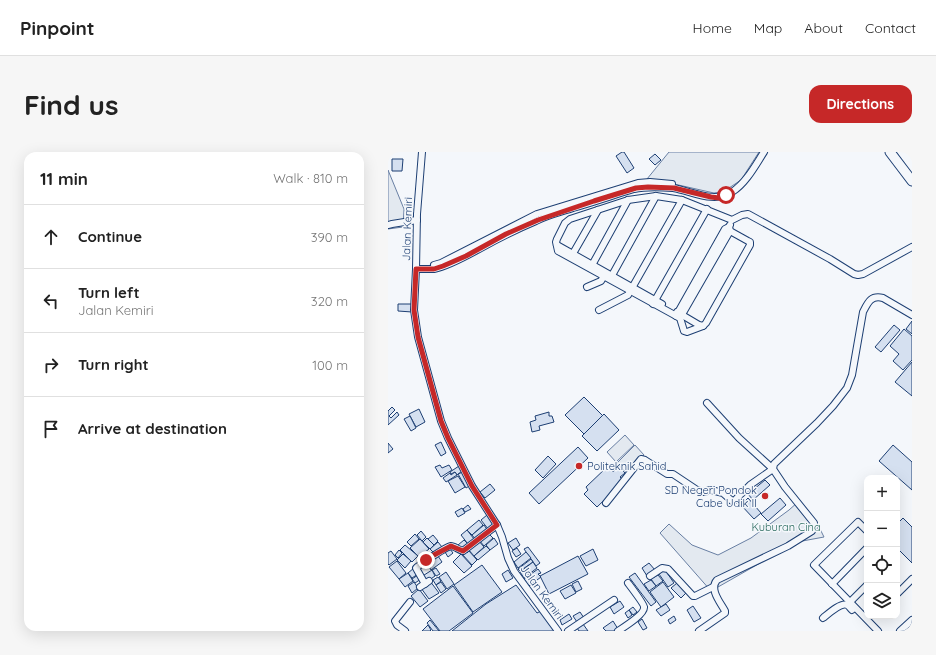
<!DOCTYPE html>
<meta charset="utf-8">
<style>
body{margin:0;font-family:Quicksand,sans-serif;background:#f6f6f6;color:#222}
.controls{position:absolute;right:12px;bottom:12px;display:grid;overflow:hidden;border-radius:8px;box-shadow:0 4px 16px #0002}
.controls button{width:36px;height:36px;display:grid;place-items:center;padding:0;border:0;border-bottom:1px solid #e0e0e0;background:#fff;color:#222;font:20px sans-serif}
.stop{position:absolute;width:12px;height:12px;margin:-9px;border:3px solid #c62828;border-radius:50%;background:#fff}
.stop.end{background:#c62828;border-color:#fff;box-shadow:0 1px 4px #0008}
.list{margin:0;padding:0;list-style:none}
h2{display:flex;justify-content:space-between;align-items:center;height:52px;margin:0;padding:0 16px;font-size:17px}
h2 small{font-size:13px;font-weight:400;color:#767676}
.list li{display:grid;grid-template-columns:26px 1fr auto;gap:12px;align-items:center;box-sizing:border-box;height:64px;padding:0 16px;border-top:1px solid #e0e0e0}
.list b{display:block;font-size:15px;white-space:nowrap}
.list p{margin:0;font-size:13px;white-space:nowrap;color:#767676}
.list em{font-size:13px;font-style:normal;color:#767676}
.icon{flex:none;width:22px;height:22px;fill:none;stroke:currentColor;stroke-width:2;stroke-linecap:round;stroke-linejoin:round}
.map{position:relative;flex:none;width:524px;height:479px;overflow:hidden;border-radius:12px}
header{display:flex;align-items:center;gap:24px;box-sizing:border-box;height:56px;padding:0 20px;background:#fff;border-bottom:1px solid #e0e0e0}
header strong{font-size:19px}
nav{display:flex;gap:22px;margin-inline-start:auto;font-size:14px}
.intro{display:flex;align-items:center;justify-content:space-between;box-sizing:border-box;height:96px;padding:0 24px}
h1{margin:0;font-size:28px}
.button{padding:10px 18px;border-radius:12px;background:#c62828;color:#fff;font-size:14px;font-weight:700}
main{display:flex;gap:24px;padding:0 24px}
aside{flex:1;background:#fff;border-radius:12px;box-shadow:0 4px 16px #0002}
.map>svg:first-child{display:block}
.green{fill:#e3e9f0;stroke:#687fa3}
.building{fill:#d5e0f0;stroke:#1d3f73}
.lines{fill:none;stroke-linecap:round;stroke-linejoin:round}
.minor-casing{stroke:#1d3f73;stroke-width:8}
.highway-casing{stroke:#1d3f73;stroke-width:11}
.minor{stroke:#f4f7fb;stroke-width:6}
.highway{stroke:#f4f7fb;stroke-width:9}
.route{stroke:#c62828;stroke-width:5}
.poi-dot{fill:#c62828;stroke:#f4f7fb;stroke-width:1.5}
.labels{text-anchor:middle;stroke-width:3;stroke-linejoin:round;paint-order:stroke}
.street-label{font-size:11px;fill:#1d3f73;stroke:#f4f7fb}
.poi-label{font-size:11px;fill:#1d3f73;stroke:#f4f7fb;text-anchor:start}
.park-label{font-size:11px;fill:#2c6c60;stroke:#f4f7fb}
</style>
<header>
<strong>Pinpoint</strong>
<nav><a>Home</a><a>Map</a><a>About</a><a>Contact</a></nav>
</header>
<div class="intro"><h1>Find us</h1><a class="button">Directions</a></div>
<main>
<aside>
<h2>11 min<small>Walk · 810 m</small></h2>
<ul class="list">
<li><svg class="icon" aria-label="ahead" viewBox="0 0 24 24"><path d="M12 20V5M6 11l6-6 6 6"/></svg><div><b>Continue</b></div><em>390 m</em></li>
<li><svg class="icon" aria-label="left" viewBox="0 0 24 24"><path d="M17 20v-9H6M10 6l-5 5 5 5"/></svg><div><b>Turn left</b><p>Jalan Kemiri</p></div><em>320 m</em></li>
<li><svg class="icon" aria-label="right" viewBox="0 0 24 24"><path d="M7 20v-9h11M14 6l5 5-5 5"/></svg><div><b>Turn right</b></div><em>100 m</em></li>
<li><svg class="icon" aria-label="arrive" viewBox="0 0 24 24"><path d="M6 21V4h12l-3 4 3 4H6"/></svg><div><b>Arrive at destination</b></div></li>
</ul>
</aside>
<div class="map">
<svg width="524" height="479" viewBox="0 0 524 479">
<rect width="100%" height="100%" fill="#f4f7fb"/>
<g class="green">
<path d="M281,0H371L353,28L335,40L326,41L286,32L259,27Z"/>
<path d="M0,18L16,57L15,75L0,77Z"/>
<path d="M237,283L246,293L228,310L219,300Z"/>
<path d="M247,293L256,303L238,320L229,311Z"/>
<path d="M410,350L428,369L436,385L409,390L323,439L272,381L281,372L304,393L330,403L363,386L401,358Z"/>
</g>
<g class="building">
<path d="M234,0H236L246,16L239,21L228,4Z"/>
<path d="M267,2L273,8L267,13L261,7Z"/>
<path d="M4,7H15L14,19H4Z"/>
<path d="M10,152H24V160L10,159Z"/>
<path d="M524,169V182L518,177Z"/>
<path d="M506,173L512,178L493,200L487,195Z"/>
<path d="M516,177L524,184V208L515,218L505,209L511,202L502,194Z"/>
<path d="M524,210V244L507,230Z"/>
<path d="M196,245L215,264L196,282L177,263Z"/>
<path d="M4,255L7,258L1,264L3,266L9,260L11,263L0,273V259Z"/>
<path d="M31,257L37,270L28,275L21,262Z"/>
<path d="M161,260V264H164L166,270L151,274L152,278L144,280L142,270L148,268L147,264Z"/>
<path d="M216,262L231,278L209,299L194,284Z"/>
<path d="M22,264L28,276L23,279L16,267Z"/>
<path d="M53,290L58,301L53,304L47,293Z"/>
<path d="M0,291L5,297L0,301Z"/>
<path d="M505,293L524,310V338L491,309Z"/>
<path d="M190,295L200,306L151,352L141,341Z"/>
<path d="M160,304L168,312L155,326L147,318Z"/>
<path d="M52,313L54,316L61,313L64,318L53,325L47,315Z"/>
<path d="M71,314L74,319L69,323L67,320L63,322L62,320Z"/>
<path d="M220,314L225,320L231,314L237,321L232,325L236,329L209,355L196,342L200,338L198,335Z"/>
<path d="M67,320L69,323L58,330L55,326L62,321L63,323Z"/>
<path d="M75,320L83,333L78,336L70,322Z"/>
<path d="M70,324L77,335L67,341L60,329Z"/>
<path d="M377,328L382,333L365,348L360,342Z"/>
<path d="M102,332L107,338L97,346L92,340Z"/>
<path d="M360,346L373,361L366,367L353,353Z"/>
<path d="M392,346L398,353L380,369L373,362Z"/>
<path d="M80,353L83,357L77,360L75,357Z"/>
<path d="M74,356L77,361L70,365L67,360Z"/>
<path d="M99,363L107,373L101,378L93,368Z"/>
<path d="M515,366L524,375V411L509,396V372Z"/>
<path d="M91,368L95,373L84,383L79,378Z"/>
<path d="M96,373L100,379L88,388L84,383Z"/>
<path d="M79,378L86,387L80,392L73,383Z"/>
<path d="M33,379L38,385L34,389L29,383Z"/>
<path d="M100,381L105,386L96,394L91,388Z"/>
<path d="M27,382L31,387L23,394L19,390Z"/>
<path d="M45,383L50,389L46,393L40,387Z"/>
<path d="M39,386L46,393L42,397L35,390Z"/>
<path d="M106,386L110,392L102,398L98,393Z"/>
<path d="M128,386L132,393L125,398L120,391Z"/>
<path d="M32,387L41,397L31,405L22,396Z"/>
<path d="M76,388L80,392L73,397L70,393Z"/>
<path d="M90,388L96,395L86,404L80,397Z"/>
<path d="M50,390L54,395L47,402L42,397Z"/>
<path d="M17,393L30,404L24,410L12,398Z"/>
<path d="M98,394L102,398L90,408L86,404Z"/>
<path d="M140,395L152,411L148,414L136,397Z"/>
<path d="M129,396L133,402L128,405L124,399Z"/>
<path d="M62,397L65,401L60,405L57,400Z"/>
<path d="M205,397L210,408L198,414L192,404Z"/>
<path d="M11,398L14,401L10,406L7,403Z"/>
<path d="M3,399L9,407L1,413L0,412V401Z"/>
<path d="M77,399L79,401L81,399L89,408L84,413L74,402Z"/>
<path d="M138,400L143,406L130,416L126,410Z"/>
<path d="M15,402L23,409L17,416L9,408Z"/>
<path d="M73,402L84,414L76,421L65,410Z"/>
<path d="M50,404L54,410L43,418L39,411Z"/>
<path d="M190,404L200,422L161,442L152,424Z"/>
<path d="M143,407L145,410L132,419L130,417Z"/>
<path d="M9,409L18,421L11,427L1,415Z"/>
<path d="M145,410L149,416L136,426L132,420Z"/>
<path d="M261,411L267,418L259,424L254,416Z"/>
<path d="M94,413L114,440L85,460L66,433Z"/>
<path d="M26,416L30,422L24,426L20,421Z"/>
<path d="M48,416L52,422L48,424L44,418Z"/>
<path d="M150,417L153,421L150,422L153,425L141,434L136,427Z"/>
<path d="M44,418L47,424L37,431L33,425Z"/>
<path d="M120,418L125,426L118,430L114,422Z"/>
<path d="M277,418L286,431L280,435L271,422Z"/>
<path d="M58,420L66,432L59,437L51,425Z"/>
<path d="M20,421L25,429L17,435L11,427Z"/>
<path d="M247,421L268,450L263,454L241,425Z"/>
<path d="M30,423L33,427L27,431L24,427Z"/>
<path d="M270,423L275,429L268,434L263,427Z"/>
<path d="M50,425L53,429L48,433L45,428Z"/>
<path d="M263,428L268,434L261,439L256,432Z"/>
<path d="M42,429L51,441L41,447L33,436Z"/>
<path d="M190,429L194,437L188,440L184,432Z"/>
<path d="M26,430L30,436L24,441L20,434Z"/>
<path d="M53,430L58,437L53,441L48,433Z"/>
<path d="M275,430L286,445L273,455L262,440Z"/>
<path d="M289,431L298,441L293,446L283,436Z"/>
<path d="M128,433L149,461L153,459L168,479H64L98,452Z"/>
<path d="M183,433L188,441L177,447L172,439Z"/>
<path d="M65,434L85,461L61,479H52L35,457Z"/>
<path d="M31,437L40,449L32,455L23,444Z"/>
<path d="M232,449L236,455L226,462L222,455Z"/>
<path d="M278,452L282,458L273,464L268,458Z"/>
<path d="M305,454L313,466L306,470L299,458Z"/>
<path d="M245,455L249,460L245,463L241,458Z"/>
<path d="M241,458L244,463L240,466L237,461Z"/>
<path d="M192,460L196,466L189,470L185,464Z"/>
<path d="M181,462L184,467L174,473L172,468Z"/>
<path d="M286,464L288,468L282,472L280,468Z"/>
<path d="M254,467L259,476L255,478L250,470Z"/>
<path d="M42,468L51,479H45L39,471Z"/>
<path d="M225,469L230,477L227,479H218L215,476Z"/>
<path d="M195,472L200,479H191L189,476Z"/>
<path d="M40,473L43,478L42,479H34Z"/>
</g>
<g class="lines">
<defs>
<g id="minor">
<path d="M34,0L29,62L28,117L26,158L30,185L53,269L60,286L84,334L109,373L114,385L120,406L126,419L170,479"/>
<path d="M0,73L4,72L29,68"/>
<path d="M169,93L274,152"/>
<path d="M183,105L210,58"/>
<path d="M46,113L53,111L149,62L250,31L262,30L284,32"/>
<path d="M203,115L240,48"/>
<path d="M28,117C34,117 40,117 46,117C61,114 80,103 93,96C111,86 129,77 148,69C160,63 173,60 185,56C206,50 226,43 246,37C259,34 273,35 285,36C304,39 326,52 344,40C358,31 367,14 376,0"/>
<path d="M222,127L268,44"/>
<path d="M199,135L213,129L216,124"/>
<path d="M265,152L319,57"/>
<path d="M211,158L240,143L294,48"/>
<path d="M289,160L311,173L315,174L318,171L362,93V90L360,89L342,79L341,75"/>
<path d="M288,164L337,77L341,75L342,73"/>
<path d="M292,166L342,79"/>
<path d="M315,174L299,180L296,179L292,166L170,99L168,90L169,87L177,71L182,67L240,48L268,44L294,48L344,68L354,63L360,62L442,107L466,122L470,123L475,122L524,95"/>
<path d="M218,351L253,307L257,308L279,322H285L309,338L315,340L323,338L335,341L344,349L347,348L362,333L385,317L351,286L319,251"/>
<path d="M479,379L470,370L426,413L490,479"/>
<path d="M262,424L274,416L280,417L305,444H307L325,435"/>
<path d="M37,432L28,416L29,415C35,411 57,395 63,394C66,394 71,398 75,399L109,373"/>
<path d="M444,432L479,396"/>
<path d="M32,435L41,429"/>
<path d="M509,442L524,427"/>
<path d="M462,450L479,433"/>
<path d="M435,466C440,462 453,450 459,453C460,453 464,458 464,458"/>
<path d="M17,479L9,473L7,469L22,450"/>
<path d="M180,479L226,448"/>
<path d="M230,479C236,475 257,462 256,455C256,452 243,435 240,431"/>
<path d="M311,479L337,461V459C332,450 321,437 329,428L400,394L424,379L426,375V371L397,335L385,317L386,312L429,271L445,254L459,236L464,223L475,160C480,150 483,143 495,146L524,163"/>
<path d="M512,479L524,468"/>
</g>
<path id="highway" d="M502,0L524,29"/>
</defs>
<use href="#minor" class="minor-casing"/>
<use href="#highway" class="highway-casing"/>
<use href="#minor" class="minor"/>
<use href="#highway" class="highway"/>
</g>
<g class="lines">
<path class="route" d="M38,408L44,404L63,394L75,399L109,373L84,334L60,286L53,269L30,185L26,158L28,117H46L55,114L78,104L118,82L150,68L206,49L248,36L260,35L286,36L323,45L331,46L338,43"/>
</g>
<g class="poi-dot">
<circle cx="191" cy="314" r="4"/>
<circle cx="377" cy="344" r="4"/>
</g>
<g class="labels">
<g class="street-label">
<text transform="translate(19 77) rotate(-88)" y="4">Jalan Kemiri</text>
<text transform="translate(154 440) rotate(54)" y="4">Jalan Kemiri</text>
</g>
<g class="poi-label">
<text x="199" y="318">Politeknik Sahid</text>
<text x="369" y="342" text-anchor="end">SD Negeri Pondok<tspan x="369" dy="13">Cabe Udik II</tspan></text>
</g>
<g class="park-label">
<text x="398" y="379">Kuburan Cina</text>
</g>
</g>
</svg>
<div class="controls">
<button>+</button>
<button>−</button>
<button><svg class="icon" aria-label="locate" viewBox="0 0 24 24"><circle cx="12" cy="12" r="6"/><path d="M12 2v4M12 18v4M2 12h4M18 12h4"/></svg></button>
<button><svg class="icon" aria-label="layers" viewBox="0 0 24 24"><path d="M12 4l9 5-9 5-9-5zM3 14l9 5 9-5"/></svg></button>
</div>
<div class="stop" style="left:338px;top:43px"></div>
<div class="stop end" style="left:38px;top:408px"></div>
</div>
</main>
